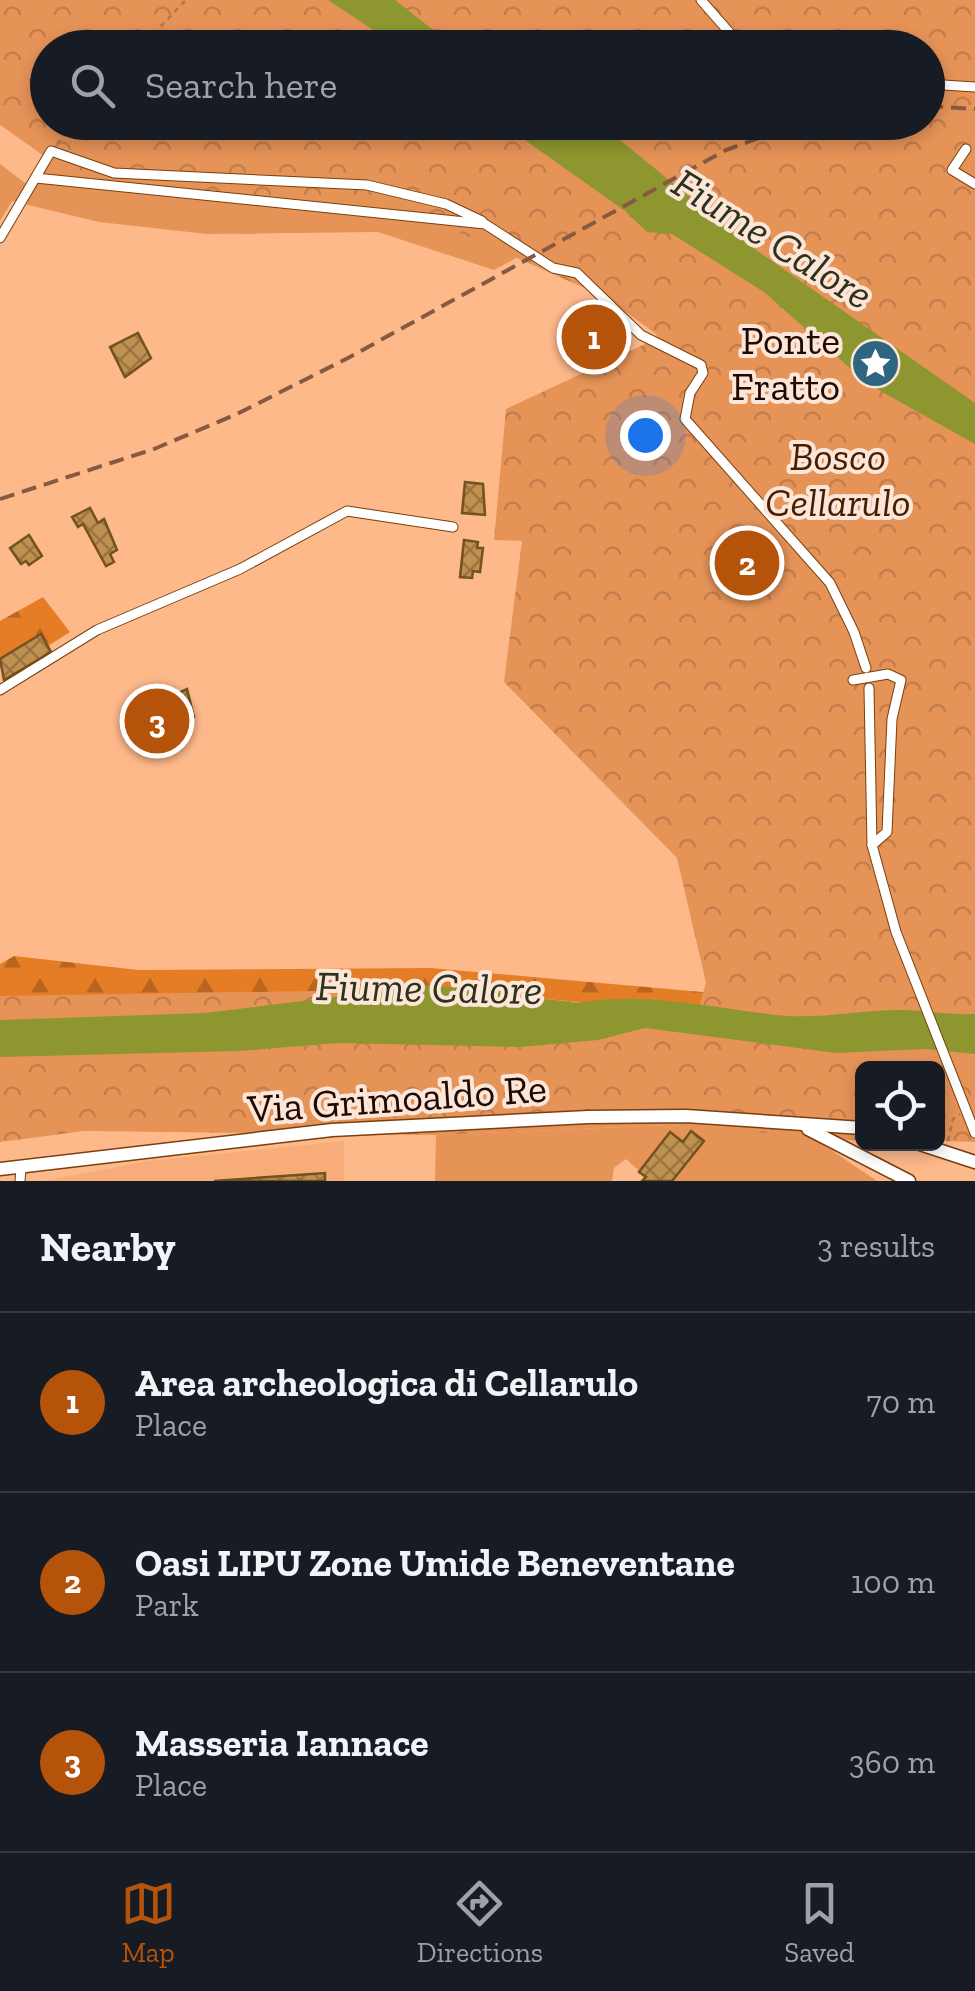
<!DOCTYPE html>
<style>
body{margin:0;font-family:"Zilla Slab",serif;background:#20242c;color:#f1f3f6}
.controls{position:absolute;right:30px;bottom:30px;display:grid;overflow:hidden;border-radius:15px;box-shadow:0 5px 15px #0003}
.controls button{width:90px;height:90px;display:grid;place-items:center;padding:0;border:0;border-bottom:2px solid #363941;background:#171b24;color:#f1f3f6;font:50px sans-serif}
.you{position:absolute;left:645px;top:435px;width:35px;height:35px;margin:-25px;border:8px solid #fff;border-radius:50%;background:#1a73e8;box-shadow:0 0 0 15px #1a73e833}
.badge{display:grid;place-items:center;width:65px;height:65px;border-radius:50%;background:#b45309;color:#fff;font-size:32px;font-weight:700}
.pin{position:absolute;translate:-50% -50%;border:5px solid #fff;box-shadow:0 2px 10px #0006}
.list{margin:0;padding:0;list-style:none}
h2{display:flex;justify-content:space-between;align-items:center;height:130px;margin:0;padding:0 40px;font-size:42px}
h2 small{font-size:32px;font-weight:400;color:#9ea1a6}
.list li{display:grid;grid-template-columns:65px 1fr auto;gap:30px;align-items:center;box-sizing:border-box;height:180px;padding:0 40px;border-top:2px solid #363941}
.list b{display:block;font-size:38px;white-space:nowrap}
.list p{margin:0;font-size:32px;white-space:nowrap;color:#9ea1a6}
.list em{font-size:32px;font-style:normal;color:#9ea1a6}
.icon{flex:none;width:55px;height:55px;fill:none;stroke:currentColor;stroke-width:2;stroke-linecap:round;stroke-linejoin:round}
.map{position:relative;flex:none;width:975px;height:1181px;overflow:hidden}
.search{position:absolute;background:#171b24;box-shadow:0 5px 15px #0003;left:30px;right:30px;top:30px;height:110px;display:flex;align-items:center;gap:25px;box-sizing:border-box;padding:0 35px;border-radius:55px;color:#9ea1a6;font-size:38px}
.sheet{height:670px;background:#171b24}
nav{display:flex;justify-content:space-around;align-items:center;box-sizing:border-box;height:140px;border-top:2px solid #363941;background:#171b24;font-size:28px;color:#9ea1a6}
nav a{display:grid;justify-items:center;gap:5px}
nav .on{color:#b45309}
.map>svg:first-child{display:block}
.built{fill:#f7ac7a}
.grass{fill:#e69358}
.forest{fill:url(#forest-firs)}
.park{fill:url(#park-crowns);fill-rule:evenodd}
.water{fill:#8e972f}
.building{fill:url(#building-cross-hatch);stroke:#73521f;stroke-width:2.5}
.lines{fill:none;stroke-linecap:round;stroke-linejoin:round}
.street-casing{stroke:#7a3f0d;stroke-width:11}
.secondary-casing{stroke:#7a3f0d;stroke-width:15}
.path{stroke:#ab7757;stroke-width:2.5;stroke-dasharray:5 5;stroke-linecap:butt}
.street{stroke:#fff;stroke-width:9}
.secondary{stroke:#fff;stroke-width:12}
.rail{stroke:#865a40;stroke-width:4;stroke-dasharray:15 8;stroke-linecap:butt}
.labels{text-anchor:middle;stroke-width:8;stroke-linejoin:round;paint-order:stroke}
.poi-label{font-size:40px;fill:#200900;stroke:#fce6d9;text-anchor:end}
.park-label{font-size:40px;font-style:italic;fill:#471f00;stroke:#fce6d9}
.street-label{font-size:40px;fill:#200900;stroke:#fce6d9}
.water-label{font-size:42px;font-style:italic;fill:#2f321b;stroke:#fce6d9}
</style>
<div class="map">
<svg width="975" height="1181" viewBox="0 0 975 1181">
<defs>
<pattern id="forest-firs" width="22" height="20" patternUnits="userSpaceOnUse" patternTransform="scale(2.5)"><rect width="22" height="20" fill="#e57d27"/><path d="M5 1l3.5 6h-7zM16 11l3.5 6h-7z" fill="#b9651f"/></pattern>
<pattern id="park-crowns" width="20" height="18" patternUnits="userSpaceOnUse" patternTransform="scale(2.5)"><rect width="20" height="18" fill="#e69358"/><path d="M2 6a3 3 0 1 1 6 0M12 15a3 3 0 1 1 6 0" fill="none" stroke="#c57d4b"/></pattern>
<pattern id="building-cross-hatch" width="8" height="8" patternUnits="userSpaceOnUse" patternTransform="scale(2.5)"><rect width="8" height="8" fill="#bf9150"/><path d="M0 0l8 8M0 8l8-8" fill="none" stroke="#9b7540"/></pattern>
</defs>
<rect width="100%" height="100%" fill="#feb98b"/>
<path class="built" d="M344,1141V1181H44L148,1161Z"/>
<g class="grass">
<path d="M57,149L247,170L533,249L494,270L378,232L207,234L99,222L12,201L0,221V164L33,189Z"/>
<path d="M669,1125L809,1135L877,1181H642L645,1176L626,1159L614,1168L612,1181H435L436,1135Z"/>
</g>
<g class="forest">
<path d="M43,597L70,632L48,646L40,635L0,659V621Z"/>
<path d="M14,956L138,970L431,968L904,1010L311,1002L0,1020V964Z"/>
</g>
<path class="park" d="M0,0H975V1142L938,1141V1068H862V1141L669,1125L436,1135L84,1131L0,1142V996L433,989L619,1005L699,1007L706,983L677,858L504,682L522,541L494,540L506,409L658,338L656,334L607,298L456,231L371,217L136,192L47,158L0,125ZM48,48H928V122H48Z"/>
<g class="water">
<path d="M328,0H395L455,47H399Z"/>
<path d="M546,123H599L749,245L975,403V444L868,384L764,292L672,234L647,232L625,211L501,123Z"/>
<path d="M429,985L577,1003C645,991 708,1007 775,1015C820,1020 862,1009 906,1010C929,1011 952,1015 975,1014V1054L925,1049L836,1053L645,1028L598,1040L521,1047L339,1043L238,1051L0,1057V1020L205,1013Z"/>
</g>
<g class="building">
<path d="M138,333L151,358L125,377L110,347Z"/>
<path d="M465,482L483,484L485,515L462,513Z"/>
<path d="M90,508L98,523L104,519L117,550L110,554L114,562L106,566L83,524L78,527L72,517Z"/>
<path d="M29,535L42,556L29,565L26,561L21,564L10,548Z"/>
<path d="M464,540L478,542L477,548H483L480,572L473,571L472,578L460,577Z"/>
<path d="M41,634L51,652L4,680L0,659Z"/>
<path d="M187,689L194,717L186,721L174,695Z"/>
<path d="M167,702L178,725L146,741L135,717Z"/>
<path d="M691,1131L704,1141L672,1181H642L646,1177L639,1172L670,1132L683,1142Z"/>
<path d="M325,1173V1181H214Z"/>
</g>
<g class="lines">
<defs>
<g id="street">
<path d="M701,0L743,48"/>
<path d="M928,84L975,87"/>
<path d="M966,149L952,170L975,184"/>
<path d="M36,178L485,224L553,268L577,273L641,335L701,365L703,373L690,393L685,419L830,583L854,632L866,668"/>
<path d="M0,238L51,151L114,173L367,185L446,204L482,221"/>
<path d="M853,680L888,674L901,680L892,719L887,832L872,845"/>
<path d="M869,688L872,845L896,932L975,1133"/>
<path d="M0,690L97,630L240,569L347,511L453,527"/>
<path d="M20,1181L21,1169"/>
</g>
<g id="secondary">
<path d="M808,1129L909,1181"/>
<path d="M920,1144L975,1162"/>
<path d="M0,1169L332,1130L588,1117L686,1116L862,1128"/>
</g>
</defs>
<use href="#street" class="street-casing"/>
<use href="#secondary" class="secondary-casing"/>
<g class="path">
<path d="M140,48L186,0"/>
<path d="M57,144L75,122"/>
<path d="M948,1141L953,1119L960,1114"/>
</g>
<use href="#street" class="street"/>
<use href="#secondary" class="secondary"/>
<g class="rail">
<path d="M928,106L975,109"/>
<path d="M0,499L154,449L237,414L348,358L726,150L802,122"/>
</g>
</g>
<defs>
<symbol id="sight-disc" viewBox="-11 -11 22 22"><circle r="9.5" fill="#306581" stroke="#fce6d9"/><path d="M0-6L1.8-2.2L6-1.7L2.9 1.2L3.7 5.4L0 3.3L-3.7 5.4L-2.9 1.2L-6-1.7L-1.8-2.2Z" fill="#fff"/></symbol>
</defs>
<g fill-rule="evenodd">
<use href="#sight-disc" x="848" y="336" width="55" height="55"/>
</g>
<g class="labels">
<g class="poi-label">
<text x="840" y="354">Ponte<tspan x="840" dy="46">Fratto</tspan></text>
</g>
<g class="park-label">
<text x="838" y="470">Bosco<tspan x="838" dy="46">Cellarulo</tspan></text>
</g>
<g class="street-label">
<text transform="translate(397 1098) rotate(-4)" y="14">Via Grimoaldo Re</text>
</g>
<g class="water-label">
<text transform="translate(773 238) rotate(32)" y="15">Fiume Calore</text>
<text transform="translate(429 987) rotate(1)" y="15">Fiume Calore</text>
</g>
</g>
</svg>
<div class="controls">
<button><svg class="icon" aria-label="locate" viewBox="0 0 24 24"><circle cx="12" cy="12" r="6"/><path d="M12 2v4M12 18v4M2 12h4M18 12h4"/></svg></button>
</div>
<div class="you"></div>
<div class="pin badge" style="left:594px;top:337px">1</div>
<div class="pin badge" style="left:747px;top:563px">2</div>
<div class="pin badge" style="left:157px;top:721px">3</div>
<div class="search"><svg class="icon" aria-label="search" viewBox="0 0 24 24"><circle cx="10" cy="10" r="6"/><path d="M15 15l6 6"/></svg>Search here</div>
</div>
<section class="sheet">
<h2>Nearby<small>3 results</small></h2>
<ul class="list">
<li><span class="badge">1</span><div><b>Area archeologica di Cellarulo</b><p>Place</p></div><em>70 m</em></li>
<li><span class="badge">2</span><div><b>Oasi LIPU Zone Umide Beneventane</b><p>Park</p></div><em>100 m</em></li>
<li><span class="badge">3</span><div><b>Masseria Iannace</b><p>Place</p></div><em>360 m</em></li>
</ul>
</section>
<nav>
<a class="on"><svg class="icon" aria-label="map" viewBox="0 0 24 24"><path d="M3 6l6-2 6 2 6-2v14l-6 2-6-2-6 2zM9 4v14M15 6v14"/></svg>Map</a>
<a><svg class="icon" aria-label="directions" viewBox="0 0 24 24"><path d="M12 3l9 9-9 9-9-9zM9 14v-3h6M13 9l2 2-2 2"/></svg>Directions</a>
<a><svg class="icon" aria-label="saved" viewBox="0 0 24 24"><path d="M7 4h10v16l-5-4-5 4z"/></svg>Saved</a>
</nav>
